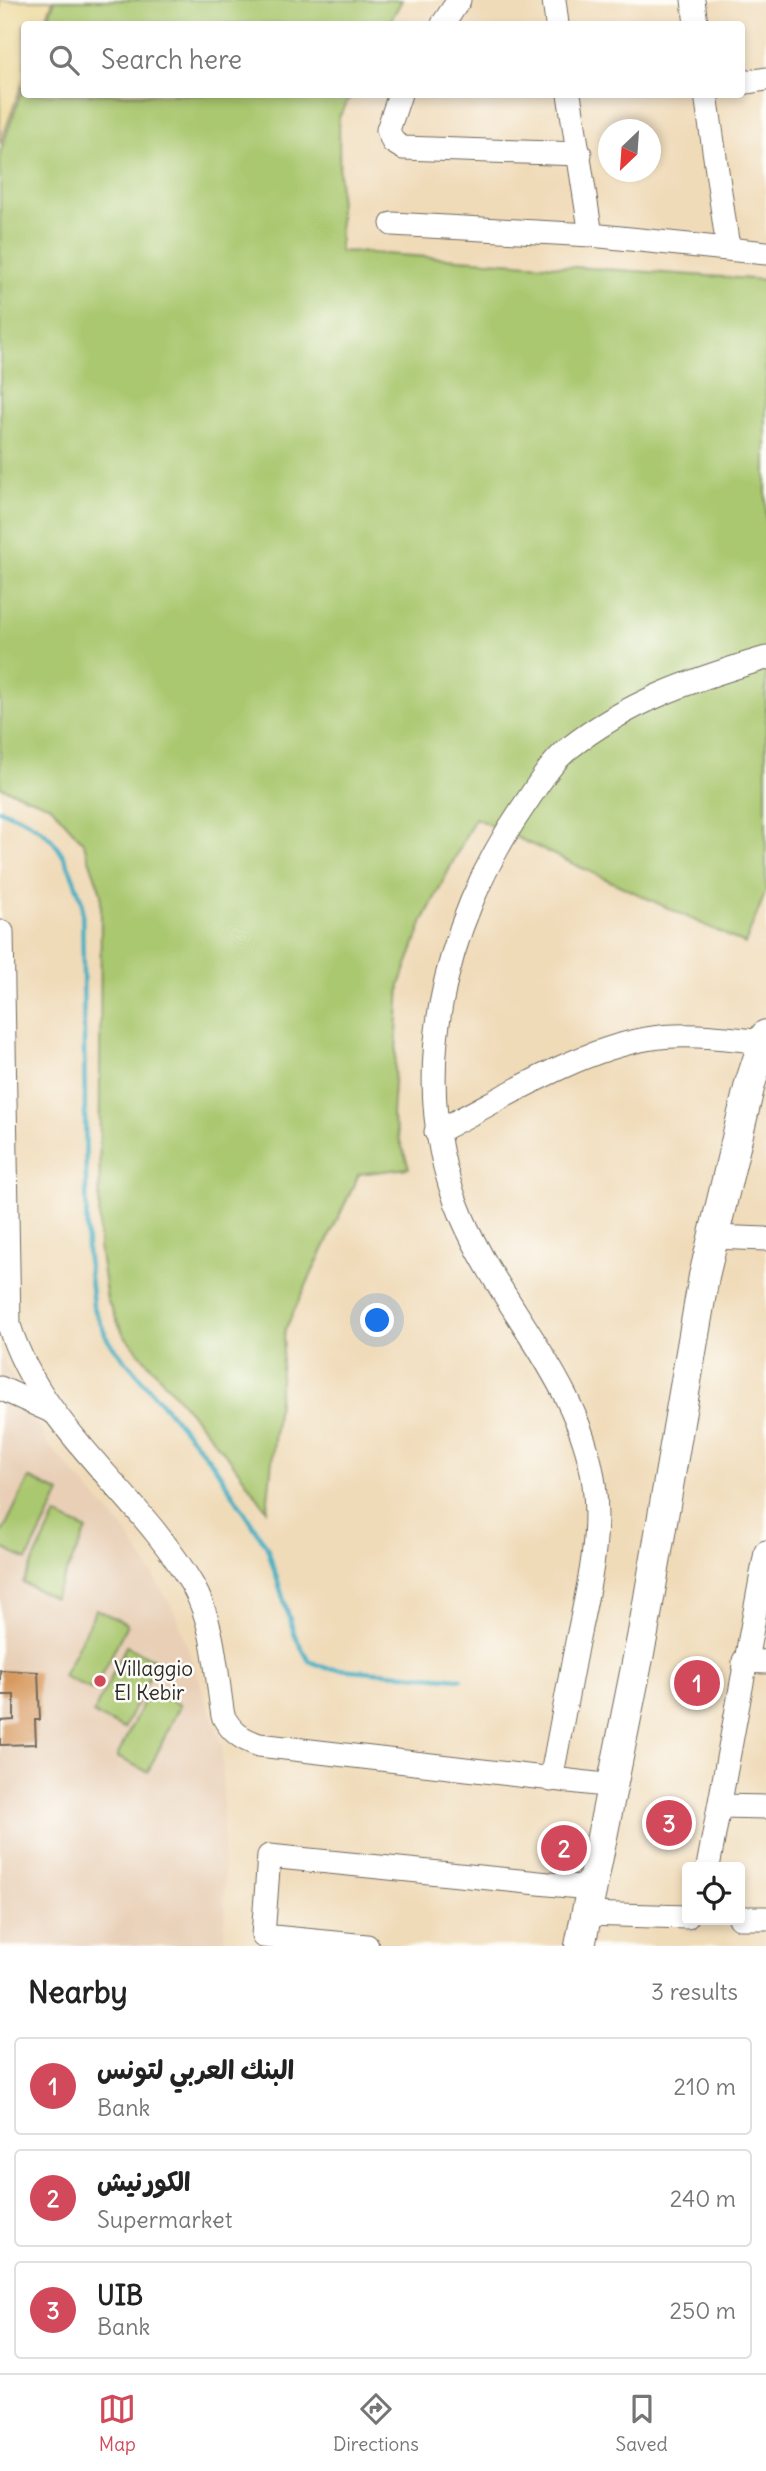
<!DOCTYPE html>
<meta charset="utf-8">
<style>
body{margin:0;font-family:Delius,"Playpen Sans Arabic",sans-serif;background:#f2f2f2;color:#222}
.controls{position:absolute;right:21px;bottom:21px;display:grid;overflow:hidden;border-radius:7px;box-shadow:0 4px 10px #0003}
.controls button{width:63px;height:63px;display:grid;place-items:center;padding:0;border:0;border-bottom:2px solid #e0e0e0;background:#fff;color:#222;font:35px sans-serif}
.compass{position:absolute;left:598px;top:119px;width:63px;height:63px;border-radius:50%;background:#fff;box-shadow:0 4px 10px #0003;rotate:205deg}
.you{position:absolute;left:378px;top:1321px;width:24px;height:24px;margin:-18px;border:5px solid #fff;border-radius:50%;background:#1a73e8;box-shadow:0 0 0 10px #1a73e833}
.badge{display:grid;place-items:center;width:46px;height:46px;border-radius:50%;background:#d1495b;color:#fff;font-size:23px;font-weight:700}
.pin{position:absolute;translate:-50% -50%;border:4px solid #fff;box-shadow:0 2px 7px #0006}
.list{margin:0;padding:0;list-style:none}
h2{display:flex;justify-content:space-between;align-items:center;height:91px;margin:0;padding:0 28px;font-size:30px}
h2 small{font-size:23px;font-weight:400;color:#767676}
.list li{display:grid;grid-template-columns:46px 1fr auto;gap:21px;align-items:center;box-sizing:border-box;height:98px;margin:0 14px 14px;padding:0 14px;border:2px solid #e0e0e0;border-radius:7px}
.list b{display:block;font-size:26px;white-space:nowrap}
.list p{margin:0;font-size:23px;white-space:nowrap;color:#767676}
.list em{font-size:23px;font-style:normal;color:#767676}
.icon{flex:none;width:38px;height:38px;fill:none;stroke:currentColor;stroke-width:2;stroke-linecap:round;stroke-linejoin:round}
.map{position:relative;flex:none;width:766px;height:1946px;overflow:hidden}
.search{position:absolute;background:#fff;box-shadow:0 4px 10px #0003;left:21px;right:21px;top:21px;height:77px;display:flex;align-items:center;gap:18px;box-sizing:border-box;padding:0 24px;border-radius:7px;color:#767676;font-size:26px}
.sheet{height:427px;background:#fff}
nav{display:flex;justify-content:space-around;align-items:center;box-sizing:border-box;height:98px;border-top:2px solid #e0e0e0;background:#fff;font-size:19px;color:#767676}
nav a{display:grid;justify-items:center;gap:4px}
nav .on{color:#d1495b}
.map>svg:first-child{display:block}
.built{fill:#e8cfb6}
.green{fill:#aac86f;stroke:#6a7a4d;stroke-width:2}
.sand{fill:#eeda9e;stroke:#8c8264;stroke-width:2}
.lines{fill:none;stroke-linecap:round;stroke-linejoin:round}
.stream{stroke:#43aec2;stroke-width:4.5}
.building{fill:#d8995e}
.minor-casing{stroke:#70695d;stroke-width:25}
.major-casing{stroke:#70695d;stroke-width:32}
.minor{stroke:#fff;stroke-width:23}
.major{stroke:#fff;stroke-width:30}
.poi-dot{fill:#d1495b;stroke:#fdfcf7;stroke-width:2.5}
.labels{text-anchor:middle;stroke-width:5;stroke-linejoin:round;paint-order:stroke}
.poi-label{font-size:21px;fill:#2b2b2b;stroke:#fdfcf7;text-anchor:start}
</style>
<div class="map">
<svg width="766" height="1946" viewBox="0 0 766 1946">
<rect width="100%" height="100%" fill="#fdfcf7"/>
<filter id="ink" filterUnits="userSpaceOnUse"><feTurbulence type="fractalNoise" baseFrequency=".0143" numOctaves="2"/><feDisplacementMap in="SourceGraphic" scale="14" xChannelSelector="R" yChannelSelector="G"/><feConvolveMatrix kernelMatrix="1 2 1 2 8 2 1 2 1" color-interpolation-filters="sRGB"/></filter>
<filter id="wash" filterUnits="userSpaceOnUse"><feTurbulence type="fractalNoise" baseFrequency=".00686" numOctaves="4" result="noise"/><feDisplacementMap in="SourceGraphic" scale="28" xChannelSelector="R" yChannelSelector="G"/><feGaussianBlur stdDeviation="1.57" result="paint"/><feColorMatrix in="noise" values="0 0 0 0 0 0 0 0 0 0 0 0 0 0 0 0 0 1.4 0 .05"/><feComposite in="paint" operator="in"/></filter>
<g filter="url(#wash)">
<rect width="100%" height="100%" fill="#f0dbb9"/>
<path class="built" d="M0,1354L48,1445L125,1530L177,1616L222,1746L225,1946H0Z"/>
<g class="green">
<path d="M55,0H402L389,24H46Z"/>
<path d="M24,85V94L351,95L339,117L340,251L766,280V891L745,944L475,818L423,921L400,985L392,1116L409,1168L359,1174L285,1330L267,1510L230,1459L124,1335L107,1300L99,1247L101,893L83,842L51,806L0,787V152Z"/>
<path d="M29,1478L60,1493L27,1560L0,1547V1537Z"/>
<path d="M56,1515L87,1530L54,1598L23,1583Z"/>
<path d="M96,1609L127,1624L94,1691L63,1676Z"/>
<path d="M126,1646L157,1661L124,1729L93,1714Z"/>
<path d="M149,1690L180,1705L148,1772L117,1757Z"/>
</g>
<path class="sand" d="M0,0H53L44,24H24V78L0,144Z"/>
<g class="lines">
<path class="stream" d="M0,810C55,829 64,850 82,902L87,1250L93,1306L108,1340L214,1465L267,1547L295,1636L309,1661L326,1668L461,1679"/>
</g>
<g id="blocks">
<path class="building" d="M0,1670L38,1672L40,1720H35L36,1744L0,1745V1721L14,1720V1695H0Z"/>
</g>
</g>
<g filter="url(#ink)">
<use href="#blocks" fill-opacity="0" stroke="#70695d" stroke-width="2"/>
<g class="lines">
<defs>
<g id="minor">
<path d="M554,0L557,24"/>
<path d="M693,0L696,24"/>
<path d="M443,24L459,0"/>
<path d="M742,83L766,79"/>
<path d="M400,94L388,130L393,142L403,148L580,154"/>
<path d="M569,94L591,235"/>
<path d="M706,94L728,248"/>
<path d="M392,224L591,235L766,253"/>
<path d="M2,932L9,1325C40,1428 140,1494 193,1586C215,1625 216,1674 223,1716C232,1733 242,1739 259,1745L613,1786"/>
<path d="M436,1132C503,1099 571,1053 646,1039C685,1032 725,1038 763,1042"/>
<path d="M713,1237L766,1239"/>
<path d="M0,1388L51,1411"/>
<path d="M744,1661L766,1662"/>
<path d="M551,1780C560,1734 568,1688 577,1642C588,1590 601,1537 594,1484C580,1382 501,1308 462,1217C404,1083 443,924 523,807C536,788 550,764 568,749C627,702 694,679 766,658"/>
<path d="M720,1806L766,1807"/>
<path d="M708,1867L766,1552"/>
<path d="M585,1914L687,1917"/>
<path d="M740,1918H766"/>
<path d="M367,1946L263,1936L269,1856L589,1888"/>
</g>
<path id="major" d="M580,1946L643,1633L704,1276L750,1084L766,1035"/>
</defs>
<use href="#minor" class="minor-casing"/>
<use href="#major" class="major-casing"/>
<use href="#minor" class="minor"/>
<use href="#major" class="major"/>
</g>
</g>
<circle class="poi-dot" cx="100" cy="1681" r="7"/>
<g class="labels">
<g class="poi-label">
<text x="114" y="1676">Villaggio<tspan x="114" dy="24">El Kebir</tspan></text>
</g>
</g>
</svg>
<div class="controls">
<button><svg class="icon" aria-label="locate" viewBox="0 0 24 24"><circle cx="12" cy="12" r="6"/><path d="M12 2v4M12 18v4M2 12h4M18 12h4"/></svg></button>
</div>
<svg class="compass" viewBox="-18 -18 36 36"><path d="M0-13l5 13h-10z" fill="#e53935"/><path d="M0 13l5-13h-10z" fill="#767676"/></svg>
<div class="you"></div>
<div class="pin badge" style="left:697px;top:1683px">1</div>
<div class="pin badge" style="left:564px;top:1848px">2</div>
<div class="pin badge" style="left:669px;top:1823px">3</div>
<div class="search"><svg class="icon" aria-label="search" viewBox="0 0 24 24"><circle cx="10" cy="10" r="6"/><path d="M15 15l6 6"/></svg>Search here</div>
</div>
<section class="sheet">
<h2>Nearby<small>3 results</small></h2>
<ul class="list">
<li><span class="badge">1</span><div><b>البنك العربي لتونس</b><p>Bank</p></div><em>210 m</em></li>
<li><span class="badge">2</span><div><b>الكورنيش</b><p>Supermarket</p></div><em>240 m</em></li>
<li><span class="badge">3</span><div><b>UIB</b><p>Bank</p></div><em>250 m</em></li>
</ul>
</section>
<nav>
<a class="on"><svg class="icon" aria-label="map" viewBox="0 0 24 24"><path d="M3 6l6-2 6 2 6-2v14l-6 2-6-2-6 2zM9 4v14M15 6v14"/></svg>Map</a>
<a><svg class="icon" aria-label="directions" viewBox="0 0 24 24"><path d="M12 3l9 9-9 9-9-9zM9 14v-3h6M13 9l2 2-2 2"/></svg>Directions</a>
<a><svg class="icon" aria-label="saved" viewBox="0 0 24 24"><path d="M7 4h10v16l-5-4-5 4z"/></svg>Saved</a>
</nav>
